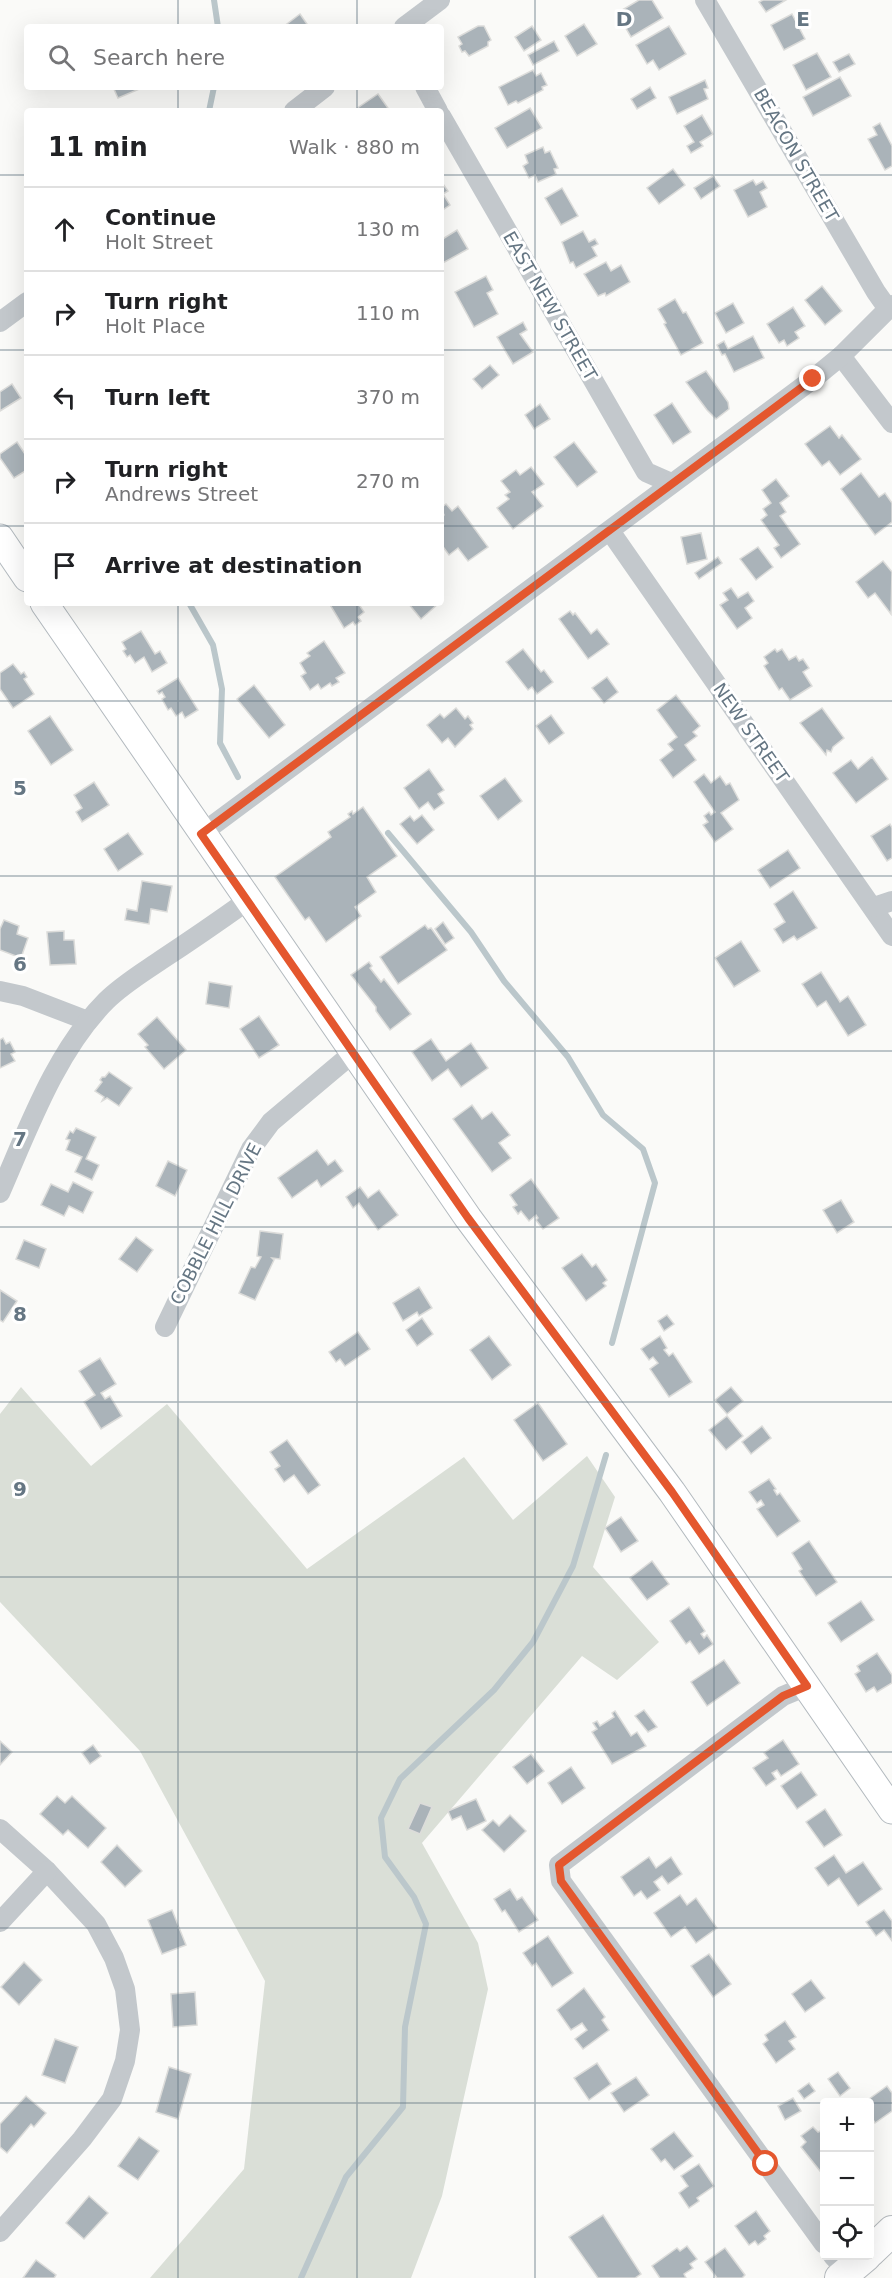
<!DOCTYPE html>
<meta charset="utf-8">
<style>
body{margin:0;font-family:"DejaVu Sans",sans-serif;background:#f6f6f6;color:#202124}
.controls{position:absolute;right:18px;bottom:18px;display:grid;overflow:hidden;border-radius:6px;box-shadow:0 6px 24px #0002}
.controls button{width:54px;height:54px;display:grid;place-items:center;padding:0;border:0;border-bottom:2px solid #e0e0e0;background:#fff;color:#202124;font:30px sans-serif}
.stop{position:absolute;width:18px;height:18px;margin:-14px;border:4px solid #e4572e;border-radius:50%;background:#fff}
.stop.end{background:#e4572e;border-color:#fff;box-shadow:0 2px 6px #0008}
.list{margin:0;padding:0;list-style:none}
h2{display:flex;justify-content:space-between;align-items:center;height:78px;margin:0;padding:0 24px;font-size:26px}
h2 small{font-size:20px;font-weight:400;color:#757577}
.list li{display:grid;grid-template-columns:39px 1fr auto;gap:18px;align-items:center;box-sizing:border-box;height:84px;padding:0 24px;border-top:2px solid #e0e0e0}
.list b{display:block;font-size:22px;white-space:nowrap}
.list p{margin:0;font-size:20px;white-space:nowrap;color:#757577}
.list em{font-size:20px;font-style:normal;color:#757577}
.icon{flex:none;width:33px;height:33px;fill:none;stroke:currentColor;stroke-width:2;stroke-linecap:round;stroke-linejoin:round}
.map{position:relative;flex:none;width:892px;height:2278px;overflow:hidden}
.search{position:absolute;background:#fff;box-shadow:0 6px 24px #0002;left:24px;top:24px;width:420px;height:66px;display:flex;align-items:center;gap:15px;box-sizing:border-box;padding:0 21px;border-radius:6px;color:#757577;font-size:22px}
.panel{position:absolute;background:#fff;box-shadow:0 6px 24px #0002;left:24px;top:108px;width:420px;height:498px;border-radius:6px}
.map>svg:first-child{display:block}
.green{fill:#dadfd7}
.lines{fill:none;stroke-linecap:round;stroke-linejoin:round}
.stream{stroke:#bbc7cb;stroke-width:6}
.building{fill:#aab3b9;stroke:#dcdcda;stroke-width:1.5}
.secondary-casing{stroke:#b3babf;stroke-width:29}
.primary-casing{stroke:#b5babe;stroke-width:32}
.street{stroke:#c3c8cc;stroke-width:20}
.secondary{stroke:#fff;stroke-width:27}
.primary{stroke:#fff;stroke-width:30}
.route{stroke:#e4572e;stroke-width:8}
.grid{fill:none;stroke:#657683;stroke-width:1.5;stroke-opacity:0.55}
.labels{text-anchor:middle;stroke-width:6;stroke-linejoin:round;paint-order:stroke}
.street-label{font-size:18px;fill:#657683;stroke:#fff}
.grid-label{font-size:20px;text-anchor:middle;font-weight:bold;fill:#657683;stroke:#fff;stroke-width:6;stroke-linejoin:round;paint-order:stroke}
</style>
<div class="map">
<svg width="892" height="2278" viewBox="0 0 892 2278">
<rect width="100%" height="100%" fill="#fafaf8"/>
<path class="green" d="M21,1387L91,1466L167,1404L307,1569L464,1457L513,1520L587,1456L615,1497L593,1567L659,1642L617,1680L582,1656L422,1843L478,1943L488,1989L442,2196L411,2278H150L244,2169L265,1981L140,1751L0,1602V1414Z"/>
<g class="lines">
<g class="stream">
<path d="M214,0L218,27"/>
<path d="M209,111L214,87"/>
<path d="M189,603L213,645L222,689L220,743L238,777"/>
<path d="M388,833L471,932L504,981L568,1057L603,1115L643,1149L655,1183L612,1343"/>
<path d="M301,2278L346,2177L403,2107L405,2027L426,1924L414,1897L385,1857L381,1818L400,1779L494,1690L533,1642L573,1566L606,1455"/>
</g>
</g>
<g class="building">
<path d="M639,0H652L663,18L631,37L617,13Z"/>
<path d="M763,0H786L766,12L759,2Z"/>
<path d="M300,14L309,27H283Z"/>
<path d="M792,14L805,39L784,50L771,25Z"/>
<path d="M584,24L597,44L577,56L565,36Z"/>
<path d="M478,26H484L491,40L488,42V46L469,56L465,51L462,52L459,46L462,44L458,37Z"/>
<path d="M532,26L541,40L524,51L515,37Z"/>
<path d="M669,26L686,54L659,70L653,60L647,64L636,45Z"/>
<path d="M554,41L559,51L533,65L528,55Z"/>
<path d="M817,53L831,77L806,90L793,65Z"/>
<path d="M849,54L855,64L839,72L833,62Z"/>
<path d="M533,70L536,76L541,73L547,85L542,87L543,90L518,103L516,101L508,105L499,87Z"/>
<path d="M840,77L851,96L813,116L803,97Z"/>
<path d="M705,80L708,88L704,89L708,99L677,114L669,97Z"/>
<path d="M113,87H144L118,98Z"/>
<path d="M650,87L656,98L637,109L631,99Z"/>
<path d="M378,94L390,111H353Z"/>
<path d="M530,108L542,128L507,148L495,128Z"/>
<path d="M702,115L713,134L700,142L703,146L691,153L687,146L694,142L684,126Z"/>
<path d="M880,123L892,146V166L885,170L868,139L877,135L873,127Z"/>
<path d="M543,147L545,153L550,151L558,168L554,169L556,174L538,182L535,175L529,178L523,166L528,163L525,155Z"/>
<path d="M673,169L685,185L659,204L647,188Z"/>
<path d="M713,176L720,186L701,199L694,188Z"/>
<path d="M753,180L756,185L763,181L767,188L760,192L767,207L748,217L734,190Z"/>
<path d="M443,184L448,191L443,194L450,205L441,211V185Z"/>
<path d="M562,188L578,216L561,225L545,198Z"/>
<path d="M457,230L468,249L441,264V240Z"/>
<path d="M583,231L589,242L595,239L598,244L592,247L597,256L576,268L573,262L570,263L562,242Z"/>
<path d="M606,262L611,271L621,265L630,282L606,296L605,293L598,296L584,274Z"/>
<path d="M486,276L493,290L487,293L498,314L474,327L455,292Z"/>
<path d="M822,286L842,311L825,325L805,300Z"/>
<path d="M675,299L683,313L686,312L703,343L681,355L664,324L666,323L658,309Z"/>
<path d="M733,303L744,323L726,333L715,313Z"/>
<path d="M793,307L805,326L795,332L799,338L787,346L784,340L779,343L767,324Z"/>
<path d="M523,322L527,330L520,334L533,352L513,364L497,337Z"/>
<path d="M753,336L764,358L734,372L725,354L722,355L717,345L724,341L728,349Z"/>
<path d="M490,365L499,375L482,389L473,379Z"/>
<path d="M706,371L728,402L729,409L716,419L707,410L686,382Z"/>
<path d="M12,384L21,398L0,411V392Z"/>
<path d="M672,403L691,432L673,444L654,415Z"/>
<path d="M540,404L550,419L534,429L525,415Z"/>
<path d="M830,426L839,438L842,435L861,459L840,475L829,461L822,466L805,444Z"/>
<path d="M17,442L27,457V470L14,478L0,458V454Z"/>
<path d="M574,442L597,472L577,487L554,457Z"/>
<path d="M531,467L544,484L532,492L543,506L513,529L497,508L509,499L505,495L510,492L501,481L516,470L520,475Z"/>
<path d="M861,473L879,497L885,493L892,503V522L875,535L841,489Z"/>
<path d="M776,479L789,496L780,503L786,512L780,516L800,544L781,558L774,548L779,545L761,520L767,515L763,509L771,503L762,490Z"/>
<path d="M446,504L452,511L458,506L488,547L468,561L458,548L449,555L441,544V517L444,515L441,508Z"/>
<path d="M701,533L707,559L687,564L681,537Z"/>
<path d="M758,547L773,567L756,580L740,559Z"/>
<path d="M718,557L722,563L699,579L695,573Z"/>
<path d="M883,561L892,572L891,614L875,593L868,598L856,582Z"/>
<path d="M731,588L738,598L748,592L754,601L745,608L752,618L737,629L720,605L728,600L723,593Z"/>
<path d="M329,603H358L364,612L358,617L361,621L355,625L353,622L344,628Z"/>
<path d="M408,603H439L421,619Z"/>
<path d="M570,611L573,615L575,613L591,634L597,629L609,644L588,659L559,619Z"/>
<path d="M141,631L155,654L160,651L167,663L152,672L144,657L135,663L130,655L127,657L123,651L126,649L122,642Z"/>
<path d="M324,641L345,673L336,678L339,682L332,686L330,683L321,689L318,684L310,690L301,676L306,673L300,663L310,656L307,653Z"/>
<path d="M523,649L541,672L544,670L553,682L537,694L532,687L528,690L506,662Z"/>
<path d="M775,649L777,652L782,649L789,660L796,656L799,661L803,659L809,668L803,672L812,686L790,700L782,688L779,690L764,666L768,663L764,657Z"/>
<path d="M13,664L21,674L24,672L27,677L24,679L34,694L13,708L0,689V673Z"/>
<path d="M607,677L618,692L604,703L592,688Z"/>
<path d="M178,678L198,710L185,718L182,712L176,716L171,708L168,710L162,699L165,697L162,692L159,694L157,691Z"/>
<path d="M254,685L285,725L269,738L237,699Z"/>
<path d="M676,695L700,726L693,732L697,736L685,745L696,760L673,778L660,760L673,750L668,744L677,737L657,710Z"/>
<path d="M456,708L465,719L468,716L473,723L470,725L473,729L455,747L448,738L442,743L427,725L440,714L444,718Z"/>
<path d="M822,708L844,738L833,747L831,752L827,750L826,755L800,723Z"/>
<path d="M551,715L564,733L549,744L536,726Z"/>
<path d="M50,716L73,750L51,765L28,731Z"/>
<path d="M872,757L888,779L856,803L833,773L851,760L858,769Z"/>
<path d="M429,769L444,790L438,794L444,803L434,810L428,802L419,809L404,788Z"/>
<path d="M704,774L711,783L720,776L726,785L730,783L739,800L721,813L733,829L715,842L703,825L708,822L704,816L709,812L711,815L715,812L694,782Z"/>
<path d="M505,778L522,801L498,820L480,796Z"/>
<path d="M94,782L109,805L82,822L76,812L82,808L74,795Z"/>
<path d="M363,807L397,856L367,877L376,892L355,907L361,916L326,942L309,917L305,920L275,877L331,837L328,832L350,817L348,814L352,811L353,814Z"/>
<path d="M422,815L434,830L417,844L400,824L410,816L414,821Z"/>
<path d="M890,824L892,828V858L887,861L871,836Z"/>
<path d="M128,833L143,854L118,871L104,849Z"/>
<path d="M788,850L800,868L770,888L758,870Z"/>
<path d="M142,881L172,886L167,912L151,909L149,924L125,920L127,909L137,911Z"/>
<path d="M793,891L817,928L797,940L794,936L783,943L774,929L785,922L774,904Z"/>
<path d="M4,920L19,926L17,934L28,938L21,958L0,950V929Z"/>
<path d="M443,922L454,938L445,944L435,929Z"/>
<path d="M425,925L428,929L431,928L447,950L398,984L380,957Z"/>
<path d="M64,931V940H74L76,964L50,965L47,932Z"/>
<path d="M741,941L760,971L734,987L715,958Z"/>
<path d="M369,962L372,966L370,968L381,982L384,979L411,1014L390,1030L376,1011V1007L351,975Z"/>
<path d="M821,972L840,1002L848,996L866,1025L848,1036L826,1001L817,1007L802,984Z"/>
<path d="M209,982L232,986L229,1008L206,1004Z"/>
<path d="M259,1016L279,1045L259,1058L240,1029Z"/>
<path d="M157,1017L186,1050L164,1069L145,1047L148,1045L138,1034Z"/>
<path d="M3,1038L6,1044L10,1042L15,1052L11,1054L15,1061L0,1068V1040Z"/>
<path d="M431,1039L446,1061L471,1043L488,1068L461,1087L448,1069L432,1081L412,1052Z"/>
<path d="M109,1072L132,1088L119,1106L107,1098L102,1101L104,1097L95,1091L102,1082L100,1080L102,1077H105Z"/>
<path d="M472,1105L482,1119L492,1112L510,1135L499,1143L511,1158L492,1172L453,1119Z"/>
<path d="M76,1128L96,1137L86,1159L99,1165L92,1180L75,1172L82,1157L66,1150L70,1140L66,1139L70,1131L73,1133Z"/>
<path d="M317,1150L328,1165L335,1160L343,1171L321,1187L317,1180L292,1198L278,1178Z"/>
<path d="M168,1161L187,1170L175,1196L156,1186Z"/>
<path d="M531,1179L559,1218L543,1229L536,1220L538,1218L536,1215L529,1221L521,1211L518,1214L513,1207L517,1205L510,1195Z"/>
<path d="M73,1182L93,1192L83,1213L69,1206L64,1216L41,1205L51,1184L68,1192Z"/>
<path d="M360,1187L368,1198L379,1190L398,1215L378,1230L359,1203L353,1208L346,1197Z"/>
<path d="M841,1200L854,1222L837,1233L823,1210Z"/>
<path d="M260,1231L283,1234L280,1259L272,1258L274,1260L255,1300L239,1293L251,1267L255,1268L261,1257L257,1256Z"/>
<path d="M136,1237L153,1250L137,1272L119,1259Z"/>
<path d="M24,1240L46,1249L39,1268L16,1259Z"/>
<path d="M582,1254L592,1267L596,1264L607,1280L603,1283L606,1286L586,1301L562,1268Z"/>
<path d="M419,1287L432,1308L419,1316L417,1312L403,1321L393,1303Z"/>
<path d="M0,1290L17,1301L3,1322L0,1320Z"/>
<path d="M667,1315L674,1324L664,1331L658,1321Z"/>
<path d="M422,1318L433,1334L417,1346L406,1330Z"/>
<path d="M358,1332L370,1349L345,1366L340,1359L336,1362L329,1352Z"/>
<path d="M489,1336L511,1365L492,1380L470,1350Z"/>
<path d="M660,1336L667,1348L664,1350L669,1356L673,1353L692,1382L669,1397L650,1369L658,1363L653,1357L649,1360L641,1349Z"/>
<path d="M100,1358L116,1384L101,1393L105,1399L110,1396L122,1416L101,1429L84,1402L95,1395L79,1371Z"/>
<path d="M731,1387L743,1401L727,1414L715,1400Z"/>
<path d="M538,1403L567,1444L543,1461L514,1420Z"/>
<path d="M727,1416L743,1436L726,1450L709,1430Z"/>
<path d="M762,1426L771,1438L751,1454L742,1442Z"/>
<path d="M287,1440L320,1485L308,1494L294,1475L284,1482L275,1469L280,1466L270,1452Z"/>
<path d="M769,1479L776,1489L774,1490L777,1495L780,1493L800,1521L777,1537L757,1509L764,1505L761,1500L757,1503L749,1492Z"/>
<path d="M621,1517L638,1541L621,1552L605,1528Z"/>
<path d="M809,1541L837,1582L816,1596L799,1571L802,1569L792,1553Z"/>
<path d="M652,1561L669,1584L647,1600L630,1578Z"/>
<path d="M861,1601L874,1620L841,1642L828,1623Z"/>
<path d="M689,1607L705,1631L701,1634L704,1638L707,1635L713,1644L699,1654L690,1641L686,1644L670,1621Z"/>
<path d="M877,1653L892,1675V1683L877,1692L874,1687L866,1692L855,1674L860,1671L857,1666Z"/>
<path d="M724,1660L740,1683L707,1706L691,1682Z"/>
<path d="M644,1710L657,1727L648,1732L635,1716Z"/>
<path d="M615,1711L631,1736L637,1732L646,1746L612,1764L592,1732L597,1729L593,1723L597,1721L600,1726L614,1717L612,1713Z"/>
<path d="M783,1740L799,1764L781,1776L777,1770L772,1773L776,1779L766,1786L753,1768L768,1758L764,1753Z"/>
<path d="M0,1741L12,1752L0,1765Z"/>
<path d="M93,1745L101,1756L90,1764L82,1753Z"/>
<path d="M531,1754L544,1771L527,1784L513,1767Z"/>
<path d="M571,1767L585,1788L562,1804L548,1783Z"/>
<path d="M801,1772L817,1795L797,1809L781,1786Z"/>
<path d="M57,1796L65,1803L72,1796L106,1828L88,1848L68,1830L63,1835L40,1814Z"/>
<path d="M476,1799L486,1821L467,1830L461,1816L452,1820L448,1811Z"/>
<path d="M420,1803L432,1807L420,1834L408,1829Z"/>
<path d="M825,1809L842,1835L824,1847L806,1822Z"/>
<path d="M510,1815L526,1831L504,1852L482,1830L493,1820L499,1826Z"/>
<path d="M117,1845L142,1871L125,1887L101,1862Z"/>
<path d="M834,1855L846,1873L863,1862L882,1889L858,1906L839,1878L828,1886L815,1868Z"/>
<path d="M649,1857L656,1868L671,1857L682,1874L668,1884L662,1876L654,1882L660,1890L647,1899L641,1891L634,1896L621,1877Z"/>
<path d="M510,1889L517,1900L522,1897L538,1920L519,1932L505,1910L502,1912L494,1899Z"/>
<path d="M680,1895L687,1905L696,1898L717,1928L696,1943L685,1927L671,1937L654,1913Z"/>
<path d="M172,1910L186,1945L162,1954L148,1920Z"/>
<path d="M884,1910L892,1921V1941L884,1930L876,1936L866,1922Z"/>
<path d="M548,1936L573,1973L552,1987L536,1963L532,1966L523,1953Z"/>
<path d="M709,1954L731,1984L713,1997L691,1966Z"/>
<path d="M24,1962L42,1980L19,2005L1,1987Z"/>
<path d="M811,1980L825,1998L805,2012L792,1994Z"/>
<path d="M584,1988L605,2017L602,2020L609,2030L583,2049L575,2039L587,2030L582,2023L571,2030L557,2010Z"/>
<path d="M195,1992L197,2025L173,2027L171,1994Z"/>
<path d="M785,2021L796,2037L789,2041L795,2049L776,2063L763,2044L768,2040L765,2035Z"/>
<path d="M55,2039L78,2047L65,2083L42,2075Z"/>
<path d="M597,2063L611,2084L589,2100L574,2078Z"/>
<path d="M169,2067L191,2074L178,2119L156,2112Z"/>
<path d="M838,2072L850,2088L840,2096L828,2079Z"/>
<path d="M636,2077L649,2095L624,2112L611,2093Z"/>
<path d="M809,2083L815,2091L804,2099L798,2091Z"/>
<path d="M887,2086L892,2093V2111L875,2123L870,2115V2102H865Z"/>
<path d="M26,2096L46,2113L34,2127L31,2124L7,2153L0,2147V2124Z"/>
<path d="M793,2098L801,2111L785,2120L778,2106Z"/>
<path d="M813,2127L818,2132L823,2130L824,2131V2176L801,2147L806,2142L801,2136Z"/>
<path d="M674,2132L693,2156L674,2170L665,2159L661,2162L651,2149Z"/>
<path d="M139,2137L159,2151L138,2180L118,2166Z"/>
<path d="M699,2164L714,2186L697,2198L699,2201L689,2208L679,2193L688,2186L681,2176Z"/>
<path d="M89,2196L108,2213L84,2239L66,2223Z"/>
<path d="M756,2211L770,2231L764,2236L766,2239L758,2245L755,2241L749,2245L735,2226Z"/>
<path d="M603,2215L641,2274L635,2278H598L569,2237Z"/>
<path d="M687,2246L697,2259L690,2264L693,2268L684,2274L686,2278H660L652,2266L677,2248L680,2251Z"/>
<path d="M725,2248L745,2275L742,2278H717L705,2262Z"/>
<path d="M36,2260L56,2275L54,2278H23Z"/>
</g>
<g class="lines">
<defs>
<g id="secondary">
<path d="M0,538L27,578"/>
<path d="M44,603L468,1218L672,1492L892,1810"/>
</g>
<g id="primary">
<path d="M870,2252L892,2231"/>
<path d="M840,2278L866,2256"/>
</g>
</defs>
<use href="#secondary" class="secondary-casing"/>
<use href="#primary" class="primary-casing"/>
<g class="street">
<path d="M705,0L876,292L888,309"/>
<path d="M404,27L440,0"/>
<path d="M425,87L438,111"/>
<path d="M294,111L325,87"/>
<path d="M441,116L646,472L671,483"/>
<path d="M0,322L27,302"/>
<path d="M841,356L892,423"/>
<path d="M610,531L892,936"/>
<path d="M201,834L813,379L841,356L892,305"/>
<path d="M874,907L892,901"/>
<path d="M0,991L23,996L88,1021"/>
<path d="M0,1193C28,1129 56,1051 106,1001C122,985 142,973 161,960C190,941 219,921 247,901"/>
<path d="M165,1327L251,1149L271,1122L353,1053"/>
<path d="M807,1686L783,1696L559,1865L561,1881L824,2244"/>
<path d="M0,1829L47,1871L96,1924L114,1958L125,1989L130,2030L125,2061L112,2099L82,2139L0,2232"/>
<path d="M0,1922L47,1871"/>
<path d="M833,2256L848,2272"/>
</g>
<use href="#secondary" class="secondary"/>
<use href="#primary" class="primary"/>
</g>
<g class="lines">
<path class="route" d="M766,2164L561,1881L559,1865L783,1696L807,1686L672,1492L468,1218L201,834L813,379"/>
</g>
<path class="grid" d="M178,0V27M357,0V27M535,0V2278M714,0V2278M178,87V111M357,87V111M0,175H27M441,175H892M0,350H27M441,350H892M0,526H27M441,526H892M178,603V2278M357,603V2278M0,701H892M0,876H892M0,1051H892M0,1227H892M0,1402H892M0,1577H892M0,1752H892M0,1928H892M0,2103H824M870,2103H892"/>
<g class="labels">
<g class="street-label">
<text transform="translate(796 155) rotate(60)" y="6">BEACON STREET</text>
<text transform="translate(550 306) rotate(60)" y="6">EAST NEW STREET</text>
<text transform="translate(751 733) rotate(55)" y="6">NEW STREET</text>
<text transform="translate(216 1224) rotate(-63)" y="6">COBBLE HILL DRIVE</text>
</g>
</g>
<g class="grid-label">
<text x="624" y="26">D</text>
<text x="803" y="26">E</text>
<text x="20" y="795">5</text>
<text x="20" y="971">6</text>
<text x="20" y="1146">7</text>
<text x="20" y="1321">8</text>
<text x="20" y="1496">9</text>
</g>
</svg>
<div class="controls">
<button>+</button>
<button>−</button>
<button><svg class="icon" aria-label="locate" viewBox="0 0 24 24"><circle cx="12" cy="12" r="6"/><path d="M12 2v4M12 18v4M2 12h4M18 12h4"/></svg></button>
</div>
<div class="stop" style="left:766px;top:2164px"></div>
<div class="stop end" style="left:813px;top:379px"></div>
<div class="search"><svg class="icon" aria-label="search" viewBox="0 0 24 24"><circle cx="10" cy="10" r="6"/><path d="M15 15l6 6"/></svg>Search here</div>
<section class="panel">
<h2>11 min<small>Walk · 880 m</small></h2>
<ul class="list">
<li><svg class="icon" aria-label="ahead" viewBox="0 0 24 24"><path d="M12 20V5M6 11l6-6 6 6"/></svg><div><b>Continue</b><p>Holt Street</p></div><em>130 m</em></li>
<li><svg class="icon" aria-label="right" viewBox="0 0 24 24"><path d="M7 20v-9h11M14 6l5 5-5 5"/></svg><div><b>Turn right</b><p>Holt Place</p></div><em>110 m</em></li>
<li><svg class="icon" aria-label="left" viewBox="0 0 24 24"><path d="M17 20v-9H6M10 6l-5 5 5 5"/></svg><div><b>Turn left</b></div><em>370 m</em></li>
<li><svg class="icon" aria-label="right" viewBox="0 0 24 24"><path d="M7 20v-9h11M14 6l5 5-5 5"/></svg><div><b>Turn right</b><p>Andrews Street</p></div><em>270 m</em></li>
<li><svg class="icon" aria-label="arrive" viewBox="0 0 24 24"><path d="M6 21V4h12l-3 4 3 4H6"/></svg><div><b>Arrive at destination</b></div></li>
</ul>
</section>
</div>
